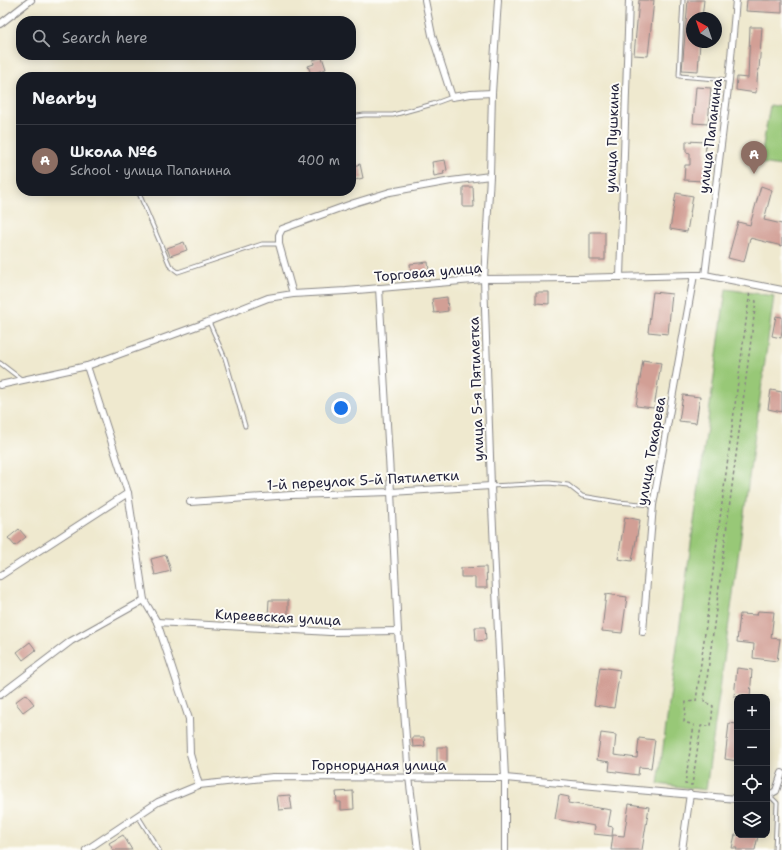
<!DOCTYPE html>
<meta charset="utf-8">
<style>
body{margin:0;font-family:"Shantell Sans",sans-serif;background:#242831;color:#f1f3f6}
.controls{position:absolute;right:12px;bottom:12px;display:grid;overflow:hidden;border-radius:8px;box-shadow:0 2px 10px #0003}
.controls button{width:36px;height:36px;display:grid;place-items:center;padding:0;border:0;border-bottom:1px solid #363941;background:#171b24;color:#f1f3f6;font:20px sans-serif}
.compass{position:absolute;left:686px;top:12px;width:36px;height:36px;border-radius:50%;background:#171b24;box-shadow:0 2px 10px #0003;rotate:320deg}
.you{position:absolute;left:341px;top:408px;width:14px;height:14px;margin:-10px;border:3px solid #fff;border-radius:50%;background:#1a73e8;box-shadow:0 0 0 6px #1a73e833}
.badge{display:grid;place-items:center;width:26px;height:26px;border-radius:50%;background:#ea580c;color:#fff;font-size:13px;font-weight:700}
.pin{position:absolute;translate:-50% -33px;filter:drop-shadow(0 1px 2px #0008)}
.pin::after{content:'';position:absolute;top:21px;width:14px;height:12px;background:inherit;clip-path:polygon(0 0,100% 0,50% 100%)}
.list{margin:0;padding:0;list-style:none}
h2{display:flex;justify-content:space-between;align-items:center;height:52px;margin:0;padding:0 16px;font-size:17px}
h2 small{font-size:13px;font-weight:400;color:#9ea1a6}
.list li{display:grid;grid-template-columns:26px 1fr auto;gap:12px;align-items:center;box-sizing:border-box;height:72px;padding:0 16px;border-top:1px solid #363941}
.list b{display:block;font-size:15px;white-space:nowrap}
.list p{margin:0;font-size:13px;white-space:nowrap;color:#9ea1a6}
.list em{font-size:13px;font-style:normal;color:#9ea1a6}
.icon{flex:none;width:22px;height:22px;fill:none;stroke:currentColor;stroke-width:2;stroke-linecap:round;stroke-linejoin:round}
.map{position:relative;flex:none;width:782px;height:850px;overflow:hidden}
.search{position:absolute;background:#171b24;box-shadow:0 2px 10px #0003;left:16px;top:16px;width:340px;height:44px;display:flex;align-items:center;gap:10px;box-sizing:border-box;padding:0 14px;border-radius:16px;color:#9ea1a6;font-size:15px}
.panel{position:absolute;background:#171b24;box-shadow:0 2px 10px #0003;left:16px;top:72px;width:340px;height:124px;border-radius:16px}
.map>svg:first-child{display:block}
.green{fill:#98c877;stroke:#5d7559}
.building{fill:#d29f95}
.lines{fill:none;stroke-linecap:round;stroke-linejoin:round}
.lane-casing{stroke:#888685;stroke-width:5}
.street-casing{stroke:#888685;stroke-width:8}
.path{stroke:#888685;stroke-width:1.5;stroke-dasharray:3 3;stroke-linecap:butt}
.lane{stroke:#fff;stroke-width:3}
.street{stroke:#fff;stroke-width:6}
.labels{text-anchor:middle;stroke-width:4;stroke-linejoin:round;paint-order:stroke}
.street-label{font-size:14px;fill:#22223b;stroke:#fdfcf7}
</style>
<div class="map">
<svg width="782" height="850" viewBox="0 0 782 850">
<rect width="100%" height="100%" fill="#fdfcf7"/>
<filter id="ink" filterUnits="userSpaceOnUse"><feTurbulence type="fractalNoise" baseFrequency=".025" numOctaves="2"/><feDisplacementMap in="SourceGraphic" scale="8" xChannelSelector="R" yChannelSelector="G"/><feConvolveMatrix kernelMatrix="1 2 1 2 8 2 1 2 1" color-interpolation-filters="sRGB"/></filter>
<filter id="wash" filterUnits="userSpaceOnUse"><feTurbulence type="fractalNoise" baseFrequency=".012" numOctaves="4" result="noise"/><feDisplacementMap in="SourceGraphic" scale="16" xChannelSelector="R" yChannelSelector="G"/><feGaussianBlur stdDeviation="0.9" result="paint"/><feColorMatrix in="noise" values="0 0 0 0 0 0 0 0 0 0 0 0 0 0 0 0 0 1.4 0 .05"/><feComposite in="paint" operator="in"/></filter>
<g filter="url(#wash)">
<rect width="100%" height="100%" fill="#efe9cf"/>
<g class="green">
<path d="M770,105L782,107V166L760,163Z"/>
<path d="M726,289L774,296L706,790L658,784Z"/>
</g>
<g id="blocks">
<g class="building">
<path d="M639,0H654L648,56L634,55Z"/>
<path d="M688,0H704L702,18H692V42H700L698,71L682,70Z"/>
<path d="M747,0H782V13L746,11Z"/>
<path d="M750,27H762L759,70H758L756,93L736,90L737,77L748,78Z"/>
<path d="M322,57L326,69L311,74L308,66L314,64L313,60Z"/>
<path d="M696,87L711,88L708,124L693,123Z"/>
<path d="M686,141L706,142L704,181L684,180L685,165H690V153L686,152Z"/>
<path d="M445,160L447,170L443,171L444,174L434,176L432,162Z"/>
<path d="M360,164L363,178L351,181V167Z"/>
<path d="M761,186L772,190L764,220L782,224V246L750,238L744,262L728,258L738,222L750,225Z"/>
<path d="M463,187H473L474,207H463Z"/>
<path d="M676,193L693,196L687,232L670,229Z"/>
<rect x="590" y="232" width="15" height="28"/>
<path d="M184,242L187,250L170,256L167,248Z"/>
<path d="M428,262L429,271L411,272L410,264Z"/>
<path d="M536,292H549V304L536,303Z"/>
<path d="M653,292L672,294L668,334L648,332Z"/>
<path d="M447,297L448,311L434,313L432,299Z"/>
<path d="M776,316L782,317V330L781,338L772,336Z"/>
<path d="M643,360L661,363L654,408L636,406Z"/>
<path d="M771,390L782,392V412L768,409Z"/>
<path d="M683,395L700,397L696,423L679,421Z"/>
<path d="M625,517L640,520L632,561L618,559Z"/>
<path d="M19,529L26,537L15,546L8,538Z"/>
<path d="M166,555L171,571L155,575L151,559Z"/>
<path d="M486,567L487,588H475V577H461V568Z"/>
<path d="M606,594L627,597L622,633L602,631Z"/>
<path d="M269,600H288V616H268Z"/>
<path d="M758,611L774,612L771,638L780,639L777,661L753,658L754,644L737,642L740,614L757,615Z"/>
<path d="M475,627H485L486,640L476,641Z"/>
<path d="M30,642L36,650L23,660L17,652Z"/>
<path d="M600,667L620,670L614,708L594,705Z"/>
<path d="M737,668L752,670L750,697H734Z"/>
<path d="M26,694L34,704L23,712L15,702Z"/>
<path d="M729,723L737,724V761L725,759Z"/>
<path d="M601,733L616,735L614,755L637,758L639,738L655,740L651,768L639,767L638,775L609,771L610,762L597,760Z"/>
<path d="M412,737H424L425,746L413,747Z"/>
<rect x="437" y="747" width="10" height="15"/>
<path d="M353,791L354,809L341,810V802H337L336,792Z"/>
<path d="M290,795L292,809L279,810L277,796Z"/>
<path d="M559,795L569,797L568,803L611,810L608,826L613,827L612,836L594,834L595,826L555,819Z"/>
<path d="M629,804L649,807L642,850H611L613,835L624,836Z"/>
<path d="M123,835L132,850H113L109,843Z"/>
<path d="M735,835L758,836L755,850H736L737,848H732Z"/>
</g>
</g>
</g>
<g filter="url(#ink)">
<use href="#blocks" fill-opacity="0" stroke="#888685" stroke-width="1"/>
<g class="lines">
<defs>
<g id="lane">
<path d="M683,0L679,76L729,80"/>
<path d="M351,117L364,115H393L433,104L452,97"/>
<path d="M138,191L170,266L178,272L262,244H279"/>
<path d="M209,322L225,358L245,426"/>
<path d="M0,363L21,379"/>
<path d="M491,486L549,483L568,485L582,496L618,502L653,505"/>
<path d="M769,795L777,803L775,850"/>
<path d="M138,816L159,850"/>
</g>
<g id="street">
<path d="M425,0L432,35L452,97L471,94L492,93"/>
<path d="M498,0L492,93L490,176L484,279L491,486L505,778V850"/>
<path d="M0,24L31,0"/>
<path d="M705,275L729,80L736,0"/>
<path d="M620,277L629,0"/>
<path d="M379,288L391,492L398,631L409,777L418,850"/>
<path d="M293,294L279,244V235L282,229L354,203L390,192L451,181L490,176"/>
<path d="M87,366L128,493L144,600L157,622L189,719L190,754L199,785"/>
<path d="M0,385L87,366L200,325L268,298L293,294L346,291L484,279L575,278L694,275H705L782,290"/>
<path d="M190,502L291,495L391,492L491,486"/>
<path d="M0,576L128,493"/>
<path d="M157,622L330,632L398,631"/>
<path d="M643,632L653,505L694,275"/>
<path d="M0,695L71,641L144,600"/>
<path d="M767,796L776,791L782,773"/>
<path d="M86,850L158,802L199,785L273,777L505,778L737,799"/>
<path d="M682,850L690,794"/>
</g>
</defs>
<use href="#lane" class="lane-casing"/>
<use href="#street" class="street-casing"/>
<path class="path" d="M749,300L756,301L704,702L713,706L711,726H701L692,785L685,784L694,725L684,722L686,702L696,701L750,291"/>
<use href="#lane" class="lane"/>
<use href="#street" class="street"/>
</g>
</g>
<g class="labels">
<g class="street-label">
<text transform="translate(710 136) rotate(-83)" y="5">улица Папанина</text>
<text transform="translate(612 138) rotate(-88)" y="5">улица Пушкина</text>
<text transform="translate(428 272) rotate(-5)" y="5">Торговая улица</text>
<text transform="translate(476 389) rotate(-92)" y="5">улица 5-я Пятилетка</text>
<text transform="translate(651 451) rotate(-80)" y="5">улица Токарева</text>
<text transform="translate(363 480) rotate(-3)" y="5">1-й переулок 5-й Пятилетки</text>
<text transform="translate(278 617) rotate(3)" y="5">Киреевская улица</text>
<text x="379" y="770">Горнорудная улица</text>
</g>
</g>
</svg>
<div class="controls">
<button>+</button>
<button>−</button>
<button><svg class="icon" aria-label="locate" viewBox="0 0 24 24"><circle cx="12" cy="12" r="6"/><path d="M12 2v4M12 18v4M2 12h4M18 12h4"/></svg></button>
<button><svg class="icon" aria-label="layers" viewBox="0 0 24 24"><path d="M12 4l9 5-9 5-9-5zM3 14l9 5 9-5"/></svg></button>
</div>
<svg class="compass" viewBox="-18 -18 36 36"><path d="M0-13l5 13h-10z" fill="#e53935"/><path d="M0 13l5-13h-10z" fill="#9ea1a6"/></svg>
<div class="you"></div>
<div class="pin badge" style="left:754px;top:174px;background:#8d6e63">A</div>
<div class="search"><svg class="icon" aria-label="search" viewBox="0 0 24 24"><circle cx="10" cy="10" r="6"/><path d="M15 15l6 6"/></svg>Search here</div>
<section class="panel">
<h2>Nearby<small></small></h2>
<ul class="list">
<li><span class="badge" style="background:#8d6e63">A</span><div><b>Школа №6</b><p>School · улица Папанина</p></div><em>400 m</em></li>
</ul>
</section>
</div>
